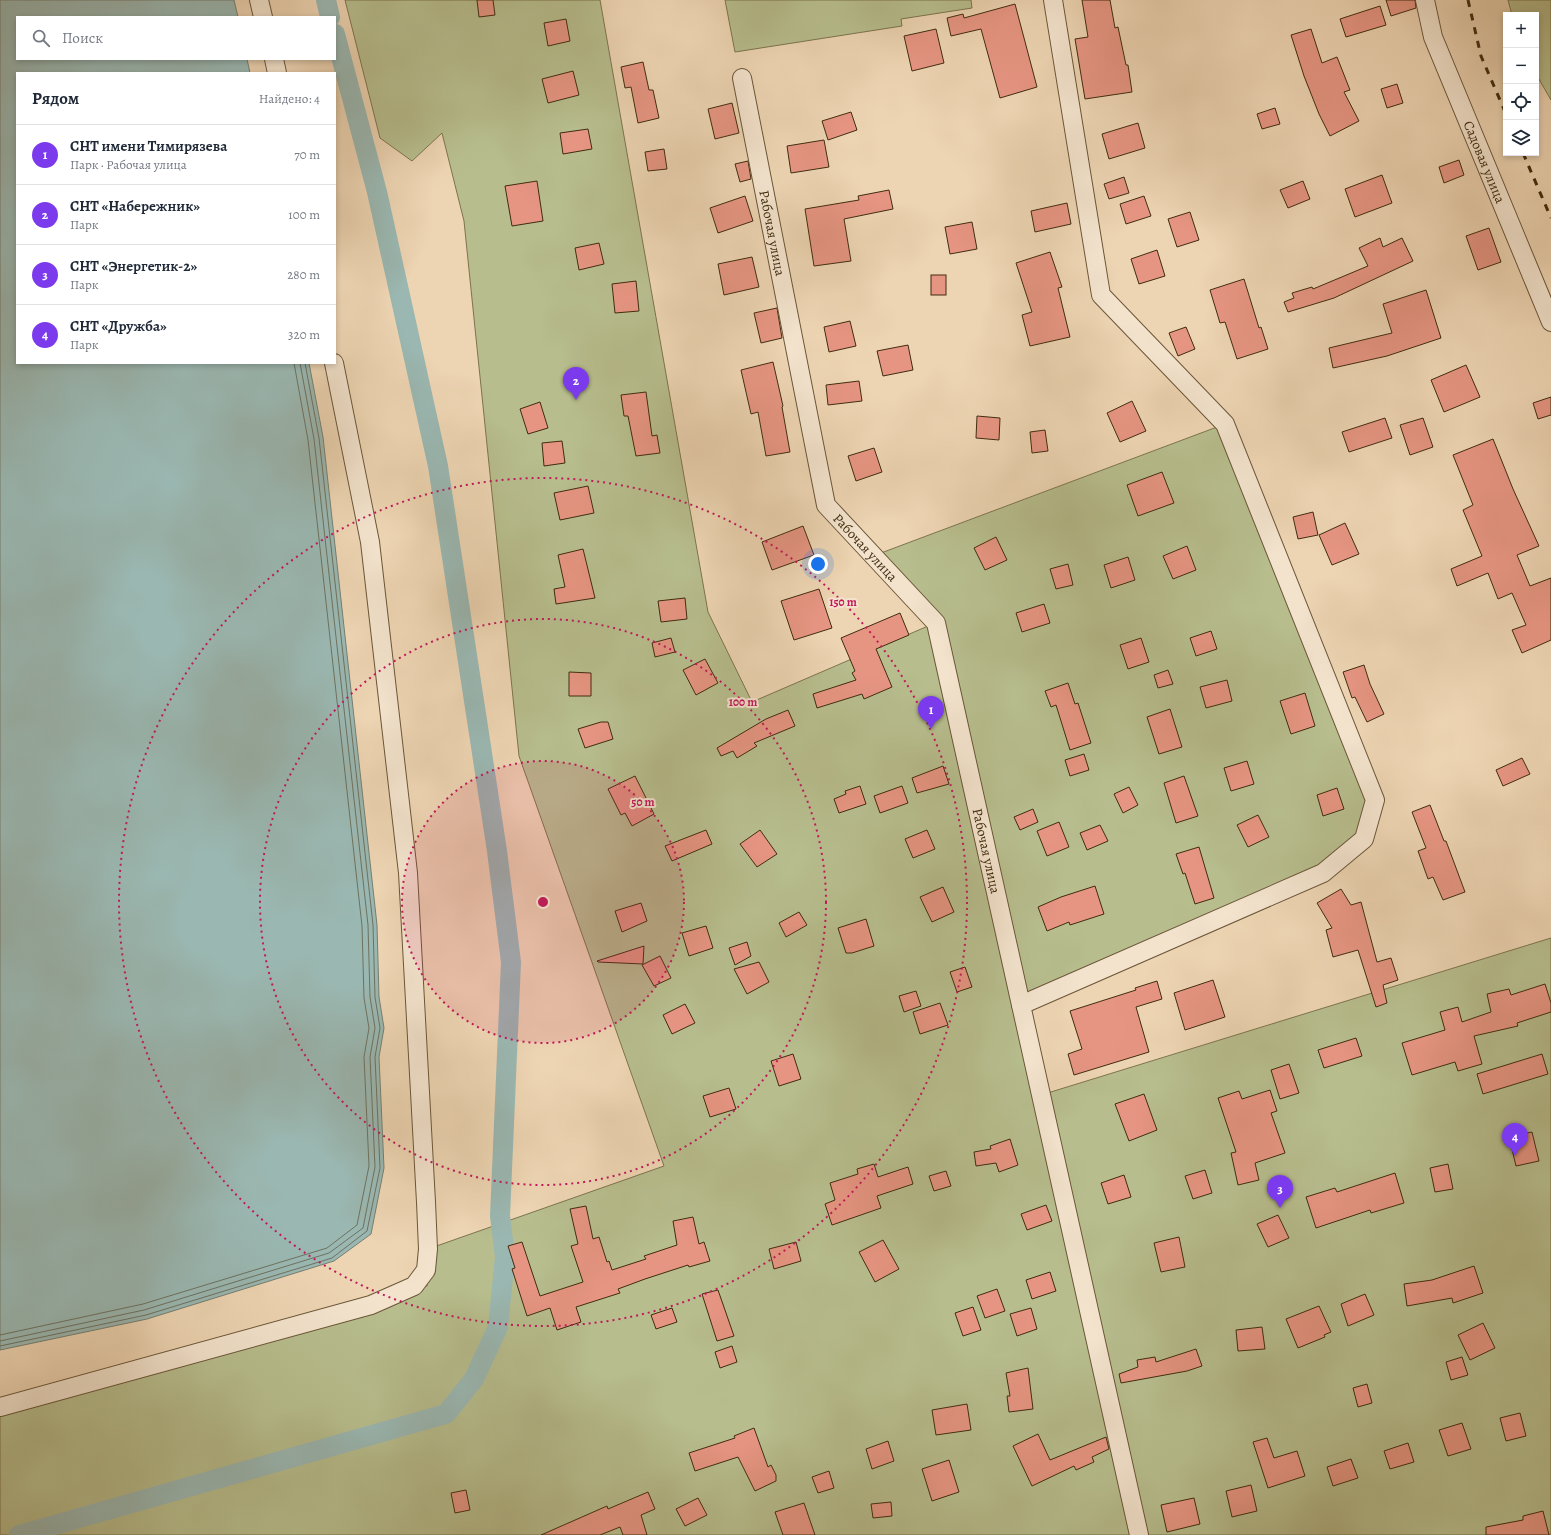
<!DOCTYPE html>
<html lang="ru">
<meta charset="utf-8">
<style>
body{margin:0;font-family:Alegreya,serif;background:#f6f6f7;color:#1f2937}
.controls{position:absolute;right:12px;top:12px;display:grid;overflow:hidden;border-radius:0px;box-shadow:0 2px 6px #0003}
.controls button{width:36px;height:36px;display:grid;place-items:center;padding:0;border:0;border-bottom:1px solid #e0e1e3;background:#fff;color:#1f2937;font:20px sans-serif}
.you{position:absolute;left:818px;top:564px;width:14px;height:14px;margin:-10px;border:3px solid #fff;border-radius:50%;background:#1a73e8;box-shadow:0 0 0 6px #1a73e833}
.badge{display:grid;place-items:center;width:26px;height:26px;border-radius:50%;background:#7c3aed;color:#fff;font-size:13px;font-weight:700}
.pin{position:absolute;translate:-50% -33px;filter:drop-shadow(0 1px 2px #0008)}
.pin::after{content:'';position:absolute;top:21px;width:14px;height:12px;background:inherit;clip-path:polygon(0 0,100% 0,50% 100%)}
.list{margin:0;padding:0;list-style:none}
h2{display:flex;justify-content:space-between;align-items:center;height:52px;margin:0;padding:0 16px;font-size:17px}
h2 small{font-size:13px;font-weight:400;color:#747a83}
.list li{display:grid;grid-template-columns:26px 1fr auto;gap:12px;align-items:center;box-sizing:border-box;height:60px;padding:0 16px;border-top:1px solid #e0e1e3}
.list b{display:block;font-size:15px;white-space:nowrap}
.list p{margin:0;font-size:13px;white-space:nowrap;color:#747a83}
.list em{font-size:13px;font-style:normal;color:#747a83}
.icon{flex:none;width:22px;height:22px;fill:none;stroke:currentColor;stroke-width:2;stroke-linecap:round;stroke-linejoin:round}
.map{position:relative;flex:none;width:1551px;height:1535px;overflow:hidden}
.search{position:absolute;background:#fff;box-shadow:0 2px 6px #0003;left:16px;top:16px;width:320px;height:44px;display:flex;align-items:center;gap:10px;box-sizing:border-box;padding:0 14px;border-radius:0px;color:#747a83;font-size:15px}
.panel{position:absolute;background:#fff;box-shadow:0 2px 6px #0003;left:16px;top:72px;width:320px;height:292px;border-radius:0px}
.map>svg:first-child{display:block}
.green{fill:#b7bd8d;stroke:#7c744e}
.water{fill:#9ab7b1;stroke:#767f71}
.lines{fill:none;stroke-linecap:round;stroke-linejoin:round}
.shore{stroke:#6d7260;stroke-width:1}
.canal{stroke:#9ab7b1;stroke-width:20}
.building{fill:#e69582;stroke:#402c10}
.minor-casing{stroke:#6b5638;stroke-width:20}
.minor{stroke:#f3e3cd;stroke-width:18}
.rail{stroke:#402c10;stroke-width:3;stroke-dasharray:7 7;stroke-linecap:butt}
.ring{fill:none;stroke:#c2185b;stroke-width:2;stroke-dasharray:2 4}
.labels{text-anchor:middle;stroke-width:4;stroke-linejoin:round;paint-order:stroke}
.street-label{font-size:14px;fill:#402c10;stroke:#f3e3cd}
.centre{fill:#c2185b;stroke:#f3e3cd;stroke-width:2}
.ring-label{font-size:12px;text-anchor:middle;font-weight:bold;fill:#c2185b;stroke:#f3e3cd;stroke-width:4;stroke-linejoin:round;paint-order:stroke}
</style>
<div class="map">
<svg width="1551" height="1535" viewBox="0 0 1551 1535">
<rect width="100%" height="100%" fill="#edd4b2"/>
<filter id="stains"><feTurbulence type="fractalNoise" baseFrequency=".005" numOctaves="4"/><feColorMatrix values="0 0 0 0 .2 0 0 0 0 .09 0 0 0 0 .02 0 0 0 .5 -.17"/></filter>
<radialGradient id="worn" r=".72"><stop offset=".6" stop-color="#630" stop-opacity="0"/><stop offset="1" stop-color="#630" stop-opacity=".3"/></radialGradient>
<g class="green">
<path d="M345,0H600L708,612L752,702L935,623L873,556L1225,424L1375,800L1364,839L1323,873L1021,1005L1041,1095L1551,938V1535H0V1413L427,1286L428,1249L664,1166L519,756L464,221L442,133L412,161L380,138Z"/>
<path d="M725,0H971L972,8L901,19L902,26L735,52Z"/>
<path d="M1508,0H1551V100L1536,74V15H1512Z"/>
</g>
<path class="water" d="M0,0H234L238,17H17V59H247L250,73H17V363H309L323,437L377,925L379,997L384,1028L379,1057L384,1168L371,1234L334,1261L147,1319L0,1350Z"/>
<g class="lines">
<g class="shore">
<path d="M0,1335L143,1304L327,1248L357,1225L369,1166L364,1057L369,1028L364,998L362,926L308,440L294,363"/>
<path d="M0,1341L144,1310L329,1253L363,1228L375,1167L370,1057L375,1028L370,997L368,925L314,439L300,363"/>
<path d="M0,1346L146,1315L332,1258L367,1231L380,1168L375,1057L380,1028L375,997L373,925L319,438L305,363"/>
</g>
<g class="canal">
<path d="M326,0L330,17"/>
<path d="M19,1535L446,1414L474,1379L498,1327L505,1257L500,1216L511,962L497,851L438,466L377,192L335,34"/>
</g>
</g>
<g class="building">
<path d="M477,0H493L495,15L479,17Z"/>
<path d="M1082,0H1110L1115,28L1118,27L1126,65H1128L1132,92L1085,99L1075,39L1088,37Z"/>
<path d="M1386,0H1415L1416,8L1391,16Z"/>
<path d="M1015,4L1037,87L1000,98L981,29L951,36L947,18L963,14L964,18Z"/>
<path d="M1380,6L1386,25L1346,37L1340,19Z"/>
<path d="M566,19L570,41L548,46L544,23Z"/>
<path d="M936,29L944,63L912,71L904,36Z"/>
<path d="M1311,29L1322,63L1337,57L1350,90L1344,92L1359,121L1330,136L1319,114L1304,76L1291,35Z"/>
<path d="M643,62L649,90H653L659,118L638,123L631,87L625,88L621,67Z"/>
<path d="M573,71L579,95L548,103L542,79Z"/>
<path d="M1397,84L1403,103L1387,108L1381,89Z"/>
<path d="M732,103L739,133L715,139L708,109Z"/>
<path d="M1275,108L1280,124L1262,129L1257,114Z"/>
<path d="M851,112L857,130L828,140L822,121Z"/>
<path d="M1138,123L1145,148L1109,159L1102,134Z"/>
<path d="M588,129L592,149L563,154L560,133Z"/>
<path d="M824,140L829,167L791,173L787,146Z"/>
<path d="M664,149L667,169L648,171L645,152Z"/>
<path d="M1459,160L1464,175L1444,183L1439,167Z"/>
<path d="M748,161L751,179L740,182L735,164Z"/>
<path d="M1382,175L1392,203L1355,217L1345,189Z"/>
<path d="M1124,177L1129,193L1109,199L1104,184Z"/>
<path d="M537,181L543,221L512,226L505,186Z"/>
<path d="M1303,181L1310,199L1288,208L1280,190Z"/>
<path d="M889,190L893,209L844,219L851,261L814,266L805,209L859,200L858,196Z"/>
<path d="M745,196L753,221L718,233L710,208Z"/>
<path d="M1144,196L1151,216L1126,224L1120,204Z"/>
<path d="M1067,203L1071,224L1035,232L1031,211Z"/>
<path d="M1190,212L1199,240L1177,247L1168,219Z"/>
<path d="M972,222L977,249L950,254L945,227Z"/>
<path d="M1489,228L1501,262L1478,270L1466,236Z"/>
<path d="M1380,238L1383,247L1402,238L1413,261L1334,298L1288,312L1284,302L1294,298L1292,293L1312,287L1313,289L1368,266L1359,248Z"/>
<path d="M599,243L604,264L579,270L575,248Z"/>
<path d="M1157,250L1165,276L1139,284L1131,259Z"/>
<path d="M1050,252L1062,287L1058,288L1070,337L1030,346L1022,315L1032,312L1016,263Z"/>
<path d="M752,257L759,287L724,295L718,264Z"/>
<rect x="931" y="275" width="15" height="20"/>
<path d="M1244,279L1259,328L1261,327L1268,349L1237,359L1225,322L1220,323L1210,290Z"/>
<path d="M636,281L639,311L615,313L612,284Z"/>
<path d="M1426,290L1441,338L1387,356L1333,368L1329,348L1392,333L1383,304Z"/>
<path d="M777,308L782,338L761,343L754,313Z"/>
<path d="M850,321L856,346L829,352L824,327Z"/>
<path d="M1186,327L1195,349L1178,356L1169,333Z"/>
<path d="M908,345L913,370L883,376L877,351Z"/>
<path d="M773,362L783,406L782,407L790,452L766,456L758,412L751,414L741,370Z"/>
<path d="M1466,365L1480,397L1444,412L1431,380Z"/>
<path d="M859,381L862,401L828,405L826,385Z"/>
<path d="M646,392L652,436L657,435L660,453L636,456L628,416H624L621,395Z"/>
<path d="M1551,397V415L1538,419L1533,403Z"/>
<path d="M1132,401L1146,431L1120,442L1107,413Z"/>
<path d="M540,402L548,428L528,434L520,409Z"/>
<path d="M977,416L1000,418L999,440L976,438Z"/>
<path d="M1385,418L1392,438L1349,452L1342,432Z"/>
<path d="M1423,418L1433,447L1410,455L1400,425Z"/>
<path d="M1045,430L1048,451L1032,453L1030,432Z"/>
<path d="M1493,439L1513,489L1539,546L1517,555L1530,586L1551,578V640L1522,653L1512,630L1526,625L1512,593L1498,599L1488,573L1457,586L1451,569L1482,556L1463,510L1473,505L1453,455Z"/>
<path d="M562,441L565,463L544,466L542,443Z"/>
<path d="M874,448L882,472L856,481L848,456Z"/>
<path d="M1162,472L1174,503L1138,516L1127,485Z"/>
<path d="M588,486L594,513L560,520L554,493Z"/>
<path d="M1313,512L1318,535L1298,539L1293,517Z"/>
<path d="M1345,523L1359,554L1332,565L1319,535Z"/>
<path d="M803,526L814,555L772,570L762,542Z"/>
<path d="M996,537L1007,560L985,570L974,548Z"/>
<path d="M1187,546L1196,570L1173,579L1163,556Z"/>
<path d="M583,549L595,598L556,604L554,589L565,587L558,555Z"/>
<path d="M1128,557L1135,580L1111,588L1104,565Z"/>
<path d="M1068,564L1073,585L1056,589L1050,569Z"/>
<path d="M819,589L832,628L794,640L781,601Z"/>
<path d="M685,598L687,619L661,622L658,601Z"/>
<path d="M1044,604L1050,623L1022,632L1016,613Z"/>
<path d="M900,613L909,635L876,649L892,687L864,699L862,694L817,708L813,694L856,680L852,673L855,671L841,638Z"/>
<path d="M1211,631L1217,649L1196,656L1190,638Z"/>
<path d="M671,638L675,652L655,657L652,643Z"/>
<path d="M1141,638L1149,662L1128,669L1120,645Z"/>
<path d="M705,659L718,683L696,695L683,670Z"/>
<path d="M1364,665L1370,684L1384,714L1367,722L1355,697L1352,698L1343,672Z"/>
<path d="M1168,670L1173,684L1158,688L1154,675Z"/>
<path d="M569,672L591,673V696H569Z"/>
<path d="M1227,680L1232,701L1206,708L1200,687Z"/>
<path d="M1068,683L1075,704L1078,703L1091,743L1070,750L1056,705L1051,707L1045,691Z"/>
<path d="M1305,693L1315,726L1291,734L1280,701Z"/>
<path d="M1170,709L1182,747L1159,754L1147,717Z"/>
<path d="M788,710L795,726L754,743L757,746L737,758L733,751L721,756L717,748L766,719Z"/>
<path d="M601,722H608L613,739L585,748L578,729Z"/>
<path d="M1084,754L1089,770L1070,776L1065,760Z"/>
<path d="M1522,758L1530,774L1503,786L1496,770Z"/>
<path d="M1247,761L1254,784L1231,791L1224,768Z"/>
<path d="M943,766L949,784L917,793L912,778Z"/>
<path d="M635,776L654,814L632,826L625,813L621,815L608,789Z"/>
<path d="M1184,776L1198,816L1176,823L1164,783Z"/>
<path d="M860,786L866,804L839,813L834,799L846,794L845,791Z"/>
<path d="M902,786L908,803L880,813L874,796Z"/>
<path d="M1129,787L1138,805L1123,813L1114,794Z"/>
<path d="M1337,788L1344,809L1323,816L1317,795Z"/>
<path d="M1430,805L1444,841H1446L1465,892L1443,900L1433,877L1428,879L1418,851L1426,848L1412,812Z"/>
<path d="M1033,809L1038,822L1020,830L1014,817Z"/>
<path d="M1258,815L1269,837L1248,847L1237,825Z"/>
<path d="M1059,822L1069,847L1047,856L1037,831Z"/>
<path d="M1100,825L1108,841L1087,850L1080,833Z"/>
<path d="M706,830L712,844L672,861L665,846Z"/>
<path d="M760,830L777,854L757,867L740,844Z"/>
<path d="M927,830L935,849L913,858L905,839Z"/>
<path d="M1199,847L1214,898L1195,904L1185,873L1183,874L1176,854Z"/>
<path d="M1095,886L1104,914L1070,925L1069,922L1047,931L1038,907L1061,897Z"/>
<path d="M943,887L954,912L932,922L920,897Z"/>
<path d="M1341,889L1351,905L1361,902L1377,962L1391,958L1398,980L1383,985L1387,1003L1376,1007L1358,950L1333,957L1326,930L1332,928L1317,903Z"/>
<path d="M641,903L647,921L622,932L615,911Z"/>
<path d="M799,912L807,925L786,937L779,923Z"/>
<path d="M866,919L874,946L852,953H846L838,928Z"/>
<path d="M706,926L713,948L689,956L682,933Z"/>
<path d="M747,942L751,956L735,965L729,948Z"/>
<path d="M644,946L643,964L598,962L597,961Z"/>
<path d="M660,956L671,978L654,986L642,965Z"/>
<path d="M759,962L769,982L747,994L734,969Z"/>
<path d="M965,967L972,987L957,992L950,972Z"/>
<path d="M1213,980L1225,1017L1185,1030L1174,993Z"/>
<path d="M1157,981L1162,999L1136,1007L1149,1052L1074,1075L1068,1054L1082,1049L1070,1011L1136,990L1135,988Z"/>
<path d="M1545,984L1551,1003V1012L1517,1023L1518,1026L1474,1036L1482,1064L1458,1071L1455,1062L1412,1075L1402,1043L1445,1030L1440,1012L1458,1007L1462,1022L1491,1012L1487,994L1509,989L1511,995Z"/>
<path d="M916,991L921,1006L904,1012L899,996Z"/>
<path d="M940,1003L948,1025L920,1034L913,1012Z"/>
<path d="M685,1004L695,1023L672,1034L663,1015Z"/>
<path d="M1356,1038L1362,1056L1324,1068L1318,1050Z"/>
<path d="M793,1054L801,1079L779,1086L771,1061Z"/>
<path d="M1542,1054L1548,1074L1483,1094L1477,1074Z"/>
<path d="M1289,1064L1299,1093L1280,1099L1271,1070Z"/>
<path d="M729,1088L736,1109L710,1117L703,1096Z"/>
<path d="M1270,1090L1277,1111L1271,1113L1285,1153L1255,1163L1259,1180L1238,1185L1231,1153L1236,1152L1218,1098L1239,1091L1242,1099Z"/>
<path d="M1144,1094L1157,1130L1129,1141L1115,1104Z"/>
<path d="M1532,1132L1539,1161L1516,1166L1509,1137Z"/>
<path d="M1010,1139L1018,1165L999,1172L996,1163L976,1166L974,1152L991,1149L990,1146Z"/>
<path d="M874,1164L878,1177L908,1167L913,1184L877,1196L881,1208L832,1225L825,1204L835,1200L830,1183L858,1174L857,1169Z"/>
<path d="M1448,1164L1453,1189L1435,1192L1430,1168Z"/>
<path d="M1205,1170L1212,1193L1193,1199L1185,1176Z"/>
<path d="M946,1171L951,1186L934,1191L929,1176Z"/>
<path d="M1395,1173L1404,1203L1371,1213L1370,1210L1316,1228L1306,1197L1335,1188L1337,1192Z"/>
<path d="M1124,1175L1131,1197L1108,1204L1101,1183Z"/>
<path d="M1046,1205L1052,1221L1027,1230L1021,1214Z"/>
<path d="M586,1206L593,1239L599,1237L607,1262L609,1261L612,1270L646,1259L644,1256L677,1245L673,1221L693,1217L699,1244L704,1242L710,1261L689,1267L688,1265L645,1279L618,1289L620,1293L576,1307L581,1322L557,1330L550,1308L527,1316L512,1269L515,1268L508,1246L522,1242L540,1296L583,1282L571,1246L578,1244L570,1209Z"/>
<path d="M1278,1215L1289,1238L1268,1247L1257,1224Z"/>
<path d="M1179,1237L1185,1267L1161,1272L1154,1243Z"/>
<path d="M883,1240L899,1269L875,1282L859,1252Z"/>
<path d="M796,1242L801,1261L774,1269L769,1249Z"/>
<path d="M1474,1266L1483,1293L1453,1303L1452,1298L1407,1306L1404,1284L1432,1280Z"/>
<path d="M1050,1272L1056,1291L1032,1299L1026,1280Z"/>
<path d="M997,1289L1005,1311L985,1318L977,1296Z"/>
<path d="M718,1290L734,1336L717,1341L702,1294Z"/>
<path d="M1365,1294L1374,1315L1348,1326L1341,1304Z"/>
<path d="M1319,1306L1331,1332L1324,1335L1325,1337L1298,1348L1286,1319Z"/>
<path d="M973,1307L981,1330L963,1336L955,1313Z"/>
<path d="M672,1308L677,1322L656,1329L651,1315Z"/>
<path d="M1031,1308L1037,1329L1017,1336L1010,1314Z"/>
<path d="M1483,1323L1495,1348L1470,1360L1458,1335Z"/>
<path d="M1262,1327L1265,1349L1238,1351L1236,1330Z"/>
<path d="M732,1346L737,1362L720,1368L715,1352Z"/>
<path d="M1196,1349L1202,1366L1187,1371L1121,1383L1119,1374L1138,1367L1137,1360L1155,1357L1156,1362Z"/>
<path d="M1462,1357L1468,1375L1451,1380L1446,1362Z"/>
<path d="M1028,1368L1033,1409L1009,1412L1007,1396H1010L1006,1373Z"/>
<path d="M1367,1384L1372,1403L1358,1407L1353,1388Z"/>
<path d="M967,1404L971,1430L936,1435L932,1410Z"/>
<path d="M1520,1413L1526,1436L1506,1441L1500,1418Z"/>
<path d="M1462,1423L1471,1449L1448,1456L1439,1430Z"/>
<path d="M754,1428L768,1467L771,1465L776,1475V1481L755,1491L738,1457L695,1471L689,1453L735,1438L734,1436Z"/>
<path d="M1038,1434L1050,1460L1106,1437L1109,1449L1092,1457L1094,1462L1076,1470L1074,1466L1032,1486L1013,1446Z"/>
<path d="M1267,1438L1274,1458L1297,1451L1305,1476L1268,1488L1253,1442Z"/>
<path d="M888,1441L894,1461L872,1469L866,1449Z"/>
<path d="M1408,1443L1414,1462L1390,1469L1384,1451Z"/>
<path d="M1351,1459L1358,1478L1333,1486L1327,1467Z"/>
<path d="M949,1460L959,1492L932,1501L922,1469Z"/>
<path d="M829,1471L834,1488L818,1493L812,1477Z"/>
<path d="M1251,1485L1257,1511L1232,1517L1226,1491Z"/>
<path d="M466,1490L470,1510L455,1513L451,1493Z"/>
<path d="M648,1492L655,1509L641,1515L647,1535H623L620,1527L600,1535H541L607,1506L608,1509Z"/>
<path d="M698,1498L707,1515L685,1526L676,1509Z"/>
<path d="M1194,1498L1200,1524L1167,1532L1161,1505Z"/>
<path d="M891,1502L892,1516L873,1518L871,1504Z"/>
<path d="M804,1503L815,1535H783L775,1512Z"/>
<path d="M1543,1511L1549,1535H1486V1527L1523,1520V1516Z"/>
</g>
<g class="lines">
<defs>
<g id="minor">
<path d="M259,0L263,17"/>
<path d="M1053,0L1101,295L1225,424L1375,800L1364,839L1323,873L1021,1005L1139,1535"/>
<path id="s1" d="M1425,0L1433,37L1551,322"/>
<path d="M274,59L277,73"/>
<path id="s2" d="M742,78L826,505L936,623L1021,1005"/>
<path d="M0,1407L371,1305L414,1286L426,1270L428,1249L426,1202L408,873L370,542L334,363"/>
</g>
</defs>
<use href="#minor" class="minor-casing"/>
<use href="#minor" class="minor"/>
<g class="rail">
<path d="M1468,0L1481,56L1506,114"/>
<path d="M1523,153L1551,218"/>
</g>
</g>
<circle cx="543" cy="902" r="141" fill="#c2185b" fill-opacity=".12"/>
<g class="ring">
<circle cx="543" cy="902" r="141"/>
<circle cx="543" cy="902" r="283"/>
<circle cx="543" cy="902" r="424"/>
</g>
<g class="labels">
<g class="street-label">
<text dy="5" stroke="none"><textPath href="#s1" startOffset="173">Садовая улица</textPath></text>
<text dy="5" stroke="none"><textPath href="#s2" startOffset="158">Рабочая улица</textPath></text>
<text dy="5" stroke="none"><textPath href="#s2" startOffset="493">Рабочая улица</textPath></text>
<text dy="5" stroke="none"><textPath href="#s2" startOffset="830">Рабочая улица</textPath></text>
</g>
</g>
<circle cx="543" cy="902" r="6" class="centre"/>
<g class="ring-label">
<text x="843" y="606">150 m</text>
<text x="743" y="706">100 m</text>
<text x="643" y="806">50 m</text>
</g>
<rect width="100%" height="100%" filter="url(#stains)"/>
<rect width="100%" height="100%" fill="url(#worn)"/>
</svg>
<div class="controls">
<button>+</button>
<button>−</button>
<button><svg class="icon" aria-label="locate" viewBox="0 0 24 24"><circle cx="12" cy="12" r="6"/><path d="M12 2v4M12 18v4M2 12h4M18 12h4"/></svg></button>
<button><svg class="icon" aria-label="layers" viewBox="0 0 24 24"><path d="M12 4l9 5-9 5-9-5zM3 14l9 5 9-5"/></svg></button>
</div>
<div class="you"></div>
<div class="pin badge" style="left:931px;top:729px">1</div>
<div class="pin badge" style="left:576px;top:400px">2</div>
<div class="pin badge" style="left:1280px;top:1208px">3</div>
<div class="pin badge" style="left:1515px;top:1156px">4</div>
<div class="search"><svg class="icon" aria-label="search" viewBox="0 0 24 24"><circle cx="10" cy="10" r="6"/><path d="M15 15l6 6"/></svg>Поиск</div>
<section class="panel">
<h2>Рядом<small>Найдено: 4</small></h2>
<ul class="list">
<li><span class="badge">1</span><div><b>СНТ имени Тимирязева</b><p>Парк · Рабочая улица</p></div><em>70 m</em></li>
<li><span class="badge">2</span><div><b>СНТ «Набережник»</b><p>Парк</p></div><em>100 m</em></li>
<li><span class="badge">3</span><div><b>СНТ «Энергетик-2»</b><p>Парк</p></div><em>280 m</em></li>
<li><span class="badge">4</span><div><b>СНТ «Дружба»</b><p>Парк</p></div><em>320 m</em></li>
</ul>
</section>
</div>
